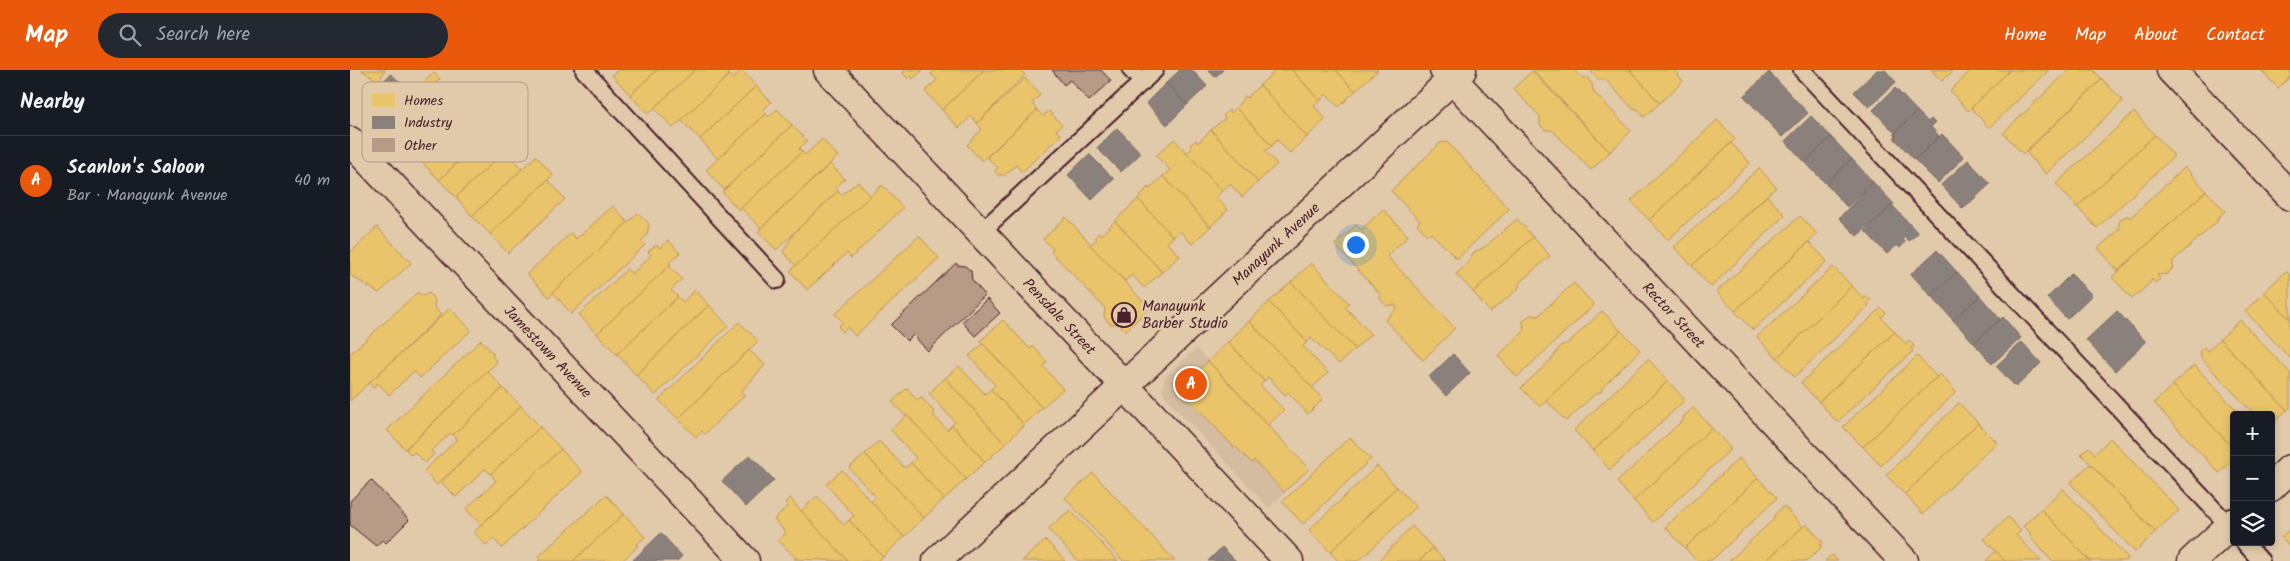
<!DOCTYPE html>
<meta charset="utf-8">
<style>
body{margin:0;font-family:Kalam,sans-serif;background:#242831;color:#f1f3f6}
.controls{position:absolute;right:15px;bottom:15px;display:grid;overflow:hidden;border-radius:5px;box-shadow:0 2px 8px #0003}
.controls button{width:45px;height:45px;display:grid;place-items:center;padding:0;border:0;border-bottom:1px solid #363941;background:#171b24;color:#f1f3f6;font:25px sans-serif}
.you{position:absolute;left:1005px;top:174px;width:18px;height:18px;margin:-12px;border:4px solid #fff;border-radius:50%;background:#1a73e8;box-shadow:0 0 0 8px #1a73e833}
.badge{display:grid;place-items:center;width:32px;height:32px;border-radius:50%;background:#ea580c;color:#fff;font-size:16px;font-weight:700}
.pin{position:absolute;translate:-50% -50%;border:2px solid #fff;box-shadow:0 1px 5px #0006}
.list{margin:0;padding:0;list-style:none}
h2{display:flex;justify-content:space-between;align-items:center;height:65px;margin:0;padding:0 20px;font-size:21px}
h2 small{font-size:16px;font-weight:400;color:#9ea1a6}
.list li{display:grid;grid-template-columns:32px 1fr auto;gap:15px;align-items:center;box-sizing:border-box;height:90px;padding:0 20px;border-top:1px solid #363941}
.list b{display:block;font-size:19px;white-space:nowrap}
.list p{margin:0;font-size:16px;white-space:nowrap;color:#9ea1a6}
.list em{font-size:16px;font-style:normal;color:#9ea1a6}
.icon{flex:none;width:28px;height:28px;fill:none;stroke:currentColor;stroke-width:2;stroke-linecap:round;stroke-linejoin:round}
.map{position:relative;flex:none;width:1940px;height:491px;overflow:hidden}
header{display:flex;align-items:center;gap:30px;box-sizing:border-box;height:70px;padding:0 25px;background:#ea580c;color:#fff}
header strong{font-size:24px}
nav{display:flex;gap:28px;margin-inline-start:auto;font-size:18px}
.search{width:350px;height:45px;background:#242831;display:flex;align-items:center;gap:12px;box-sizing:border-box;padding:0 18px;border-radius:28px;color:#9ea1a6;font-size:19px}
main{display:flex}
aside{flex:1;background:#171b24}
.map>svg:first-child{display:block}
.built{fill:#d4bca0}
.homes{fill:#e9c46a;stroke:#b99257}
.industry{fill:#8a817c;stroke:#776464}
.building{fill:#b79b87;stroke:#4a1f2b}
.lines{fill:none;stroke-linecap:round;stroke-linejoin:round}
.service-casing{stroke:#4a1f2b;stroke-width:20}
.minor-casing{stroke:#4a1f2b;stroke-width:31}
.tertiary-casing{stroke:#4a1f2b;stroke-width:31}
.service{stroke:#e1caaa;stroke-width:16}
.minor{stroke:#e1caaa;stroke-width:28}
.tertiary{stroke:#e1caaa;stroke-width:28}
.labels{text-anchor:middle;stroke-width:5;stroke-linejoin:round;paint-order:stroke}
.street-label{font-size:15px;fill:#4a1f2b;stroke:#e1caaa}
.poi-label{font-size:15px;fill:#4a1f2b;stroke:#e1caaa;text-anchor:start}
.key{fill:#e1caaa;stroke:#b49784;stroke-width:1}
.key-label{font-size:14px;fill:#4a1f2b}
</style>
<header>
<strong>Map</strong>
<div class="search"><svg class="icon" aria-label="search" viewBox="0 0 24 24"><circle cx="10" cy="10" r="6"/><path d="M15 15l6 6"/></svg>Search here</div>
<nav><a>Home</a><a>Map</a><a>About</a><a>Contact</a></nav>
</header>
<main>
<aside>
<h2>Nearby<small></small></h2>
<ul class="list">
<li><span class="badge">A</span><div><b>Scanlon's Saloon</b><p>Bar · Manayunk Avenue</p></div><em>40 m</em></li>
</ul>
</aside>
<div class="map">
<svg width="1940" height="491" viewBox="0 0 1940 491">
<rect width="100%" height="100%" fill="#e1caaa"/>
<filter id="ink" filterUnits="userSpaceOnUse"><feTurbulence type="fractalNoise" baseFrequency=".02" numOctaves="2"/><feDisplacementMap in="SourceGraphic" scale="10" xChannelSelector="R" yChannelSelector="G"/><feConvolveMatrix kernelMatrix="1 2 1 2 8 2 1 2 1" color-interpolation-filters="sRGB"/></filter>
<g filter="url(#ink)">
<path class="built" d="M846,278L959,399L919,438L817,329L813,322L815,307Z"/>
<g class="homes">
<path d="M11,0H35L29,11Z"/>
<path d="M268,0H307L280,25L262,5Z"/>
<path d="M307,0H345L298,44L280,25Z"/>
<path d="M345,0H376L379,5L323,58L304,38Z"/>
<path d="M391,0L406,16L350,69L331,50L379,5L383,9Z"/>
<path d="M573,0L563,9L561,6L558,9L553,3L555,0Z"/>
<path d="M586,0H634L592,40L575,21L587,10L581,4Z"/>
<path d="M634,0H670L675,5L627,53L621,46L609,58L592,40Z"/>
<path d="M922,0H942L970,31L964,36L976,49L957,67L910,15L924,2Z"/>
<path d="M942,0H986L1005,21L989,37L976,24L970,31Z"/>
<path d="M986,0H1028L1005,21Z"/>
<path d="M1183,0H1224L1232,7L1237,8L1242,14L1243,21L1281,61L1260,82Z"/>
<path d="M1242,0H1280L1310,33L1294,47L1286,38L1284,40L1256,10H1248L1242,3Z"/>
<path d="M1280,0H1324L1333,11L1310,33Z"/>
<path d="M1581,0H1604L1592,11Z"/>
<path d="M1621,0H1660L1618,41L1600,21Z"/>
<path d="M1660,0H1699L1639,58L1621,38Z"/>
<path d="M1719,0H1743L1752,9L1673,84L1653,63Z"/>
<path d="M1911,0H1940V7L1928,18Z"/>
<path d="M1182,1L1260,82L1241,100L1202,60H1195L1190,55V46L1163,19Z"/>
<path d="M84,3L90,9L83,15L98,31L55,73L38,55L69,25L65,20Z"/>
<path d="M675,8L690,25L682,33L687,40L632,91L617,75L632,59L627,53Z"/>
<path d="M1752,9L1773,31L1696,104L1676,82Z"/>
<path d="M910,15L957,67L940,83L927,70L922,76L886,38L895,26L897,28Z"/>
<path d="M406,16L421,32L413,40L416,44L368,89L350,69Z"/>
<path d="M886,38L922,76L915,81L927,94L908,112L861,60L875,48L873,46L879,40L881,43Z"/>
<path d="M427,39L442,55L374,120L356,100L416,44L419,47Z"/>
<path d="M687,40L693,46L699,41L712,55L706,60L711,65L672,102L666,95L654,106L652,104L649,106L645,101L648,98L637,87Z"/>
<path d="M1784,42L1805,65L1727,137L1706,114Z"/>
<path d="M121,45L133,58L138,53L143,59L89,110L71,91Z"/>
<path d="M1367,50L1385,69L1299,150L1281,131Z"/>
<path d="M442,55L457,71L449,79L452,82L389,140L372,122Z"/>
<path d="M861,60L908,112L892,127L880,114L872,121L837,83L842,78L840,75L846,70L848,73Z"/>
<path d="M139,63L155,81L106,127L89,110Z"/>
<path d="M1805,65L1824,86L1747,158L1727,137Z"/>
<path d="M472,69L488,86L411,158L391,138L452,82L455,85Z"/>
<path d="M824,69L872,121L866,127L878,140L860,157L813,106L820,100L806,86Z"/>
<path d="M1097,72L1159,139L1107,189L1081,163L1078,166L1067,154L1070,151L1041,121L1090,73Z"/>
<path d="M1381,73L1400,93L1318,170L1299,150Z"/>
<path d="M155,81L172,99L122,146L106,127Z"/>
<path d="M186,86L203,105L140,164L122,146Z"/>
<path d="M480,94L495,109L485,118L488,121L426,180L408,161Z"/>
<path d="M1835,97L1856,121L1768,201L1748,178L1769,160V152L1775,146L1781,147Z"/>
<path d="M1409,98L1426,117L1342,196L1324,177Z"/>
<path d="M813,106L860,157L842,174L830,161L823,167L788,129L798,117L799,119Z"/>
<path d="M198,110L215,129L158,183L140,164Z"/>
<path d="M508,112L521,126L446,196L433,182L444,163L488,121L491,125Z"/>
<path d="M532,115L553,138L501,188L497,183L457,220L440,201Z"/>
<path d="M1856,121L1875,141L1866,150L1868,151L1823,191V198L1817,204L1807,205L1810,209L1805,213L1802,209L1800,213L1782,229L1762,207Z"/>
<path d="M1417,126L1435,145L1361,217L1342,196Z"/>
<path d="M788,129L823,167L817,173L830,186L812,202L765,151Z"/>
<path d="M263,136L278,153L199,227L177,204L221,163L226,169Z"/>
<path d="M1033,139L1058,166L1037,186L1105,258L1073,290L1035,250L1047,238L1045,235L1037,236L1030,229V224L985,175L1006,155L1011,160Z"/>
<path d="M288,143L299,154L297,165L291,171L295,175L221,244L203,222Z"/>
<path d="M1450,146L1467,164L1385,241L1366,222Z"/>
<path d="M716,147L799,238L776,261L769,254H760L754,247L755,238L701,182L703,179L693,169Z"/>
<path d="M1167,149L1183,167L1123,222L1106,204L1119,192L1123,183L1136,176Z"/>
<path d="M765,151L812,202L794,218L782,205L775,211L740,175L747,169L745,167L749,163L751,165Z"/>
<path d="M27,157L61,193L29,223L0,205V183Z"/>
<path d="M569,166L589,188L505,266L497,257L493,262L488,257L493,252L485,244Z"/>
<path d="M1183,167L1200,186L1170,212L1168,219L1140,242L1123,222Z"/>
<path d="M318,170L330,183L319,193L321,195L247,264L229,245L277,199L282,204L301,185L298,182L306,175L310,178Z"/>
<path d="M1459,172L1477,191L1403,260L1385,241Z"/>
<path d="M961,193L999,233L995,237L1021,264L1005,279L941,212Z"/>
<path d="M319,196L332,209L321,220L328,227L267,284L247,264Z"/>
<path d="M1483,197L1502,216L1427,288L1407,267Z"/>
<path d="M1936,201L1940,205V249L1914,222Z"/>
<path d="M941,212L1005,279L989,294L961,268L957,272L919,232Z"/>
<path d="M1224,213L1244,235L1167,307L1148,286L1174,261L1173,251L1180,245L1188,246Z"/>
<path d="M1502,216L1514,229L1517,226L1521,230L1517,233L1519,235L1445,307L1427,288Z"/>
<path d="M345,220L359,235L286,305L267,284L328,227L333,232Z"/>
<path d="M68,222L72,226L79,223L85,230L84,237L91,245L0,331V284Z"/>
<path d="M1914,222L1940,249V288L1895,241Z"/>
<path d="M919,232L957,272L953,276L978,303L962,318L899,251Z"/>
<path d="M359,235L378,256L305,325L286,305Z"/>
<path d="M100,238L121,260L70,308L64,301L39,325L28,313L23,318L19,313Z"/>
<path d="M1531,238L1536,243L1531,247L1545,262L1469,332L1451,313Z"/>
<path d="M1252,241L1271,261L1190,337L1171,318L1203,288L1210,276L1218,273Z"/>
<path d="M653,250L680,279L683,276L697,292L693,296L713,319L692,338L630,271Z"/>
<path d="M1890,250L1940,303V338L1937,340L1870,269Z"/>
<path d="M899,251L973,329L958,344L938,322L935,325L918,307L914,311L878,272Z"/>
<path d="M389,252L408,271L328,349L309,330Z"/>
<path d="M1271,261L1290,280L1252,318V321L1244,325L1216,351L1196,330Z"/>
<path d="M1545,262L1556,274L1559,270L1564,276L1561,278L1563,281L1487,352L1469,332Z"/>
<path d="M1870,269L1937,340L1921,356V345H1905L1850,287L1852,285L1849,282L1854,277L1857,281Z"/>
<path d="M131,270L144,284L142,286L147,292L55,379L37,360Z"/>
<path d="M878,272L914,311L910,315L934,340L918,355L858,291Z"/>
<path d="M633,274L692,338L674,355L641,319L645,315L619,286Z"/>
<path d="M399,280L415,295L391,322L395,325L355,364L352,361L346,367L328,349Z"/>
<path d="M1567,286L1587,307L1513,377L1493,357Z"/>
<path d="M1298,289L1318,311L1243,381L1224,360Z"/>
<path d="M858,291L959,399L934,422L904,390L902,393L885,376L884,377L829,319Z"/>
<path d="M1844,295L1891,345H1884V379L1823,315Z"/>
<path d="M609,296L635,324L641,319L674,355L655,374L595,308Z"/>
<path d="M137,301L153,318L103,365L101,363L81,381L84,384L75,393L64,382L61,385L56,380L58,377Z"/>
<path d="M1590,304L1606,322L1531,396L1513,377Z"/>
<path d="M595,308L655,374L635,392L602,355L605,352L579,323Z"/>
<path d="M1318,311L1335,330L1260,400L1243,381Z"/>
<path d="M1823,315L1884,379V389L1869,403L1804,333Z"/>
<path d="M153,318L171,336L87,415L74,401L107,369L103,365Z"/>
<path d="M557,318L567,330L571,327L585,343L583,345L597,360L602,355L635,392L616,409L542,332Z"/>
<path d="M1609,333L1628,353L1555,424L1536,405Z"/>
<path d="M171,336L190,357L141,404L135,399L106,427L91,412Z"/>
<path d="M1343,338L1362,358L1284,431L1267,412L1334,349L1333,347Z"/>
<path d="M557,345L616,409L594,429L561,393L566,388L541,360Z"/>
<path d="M1628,353L1647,372L1573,444L1555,424Z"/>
<path d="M190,357L211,379L131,455L116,439L146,411L141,404Z"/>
<path d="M1362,358L1381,379L1303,452L1284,431Z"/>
<path d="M1000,367L1021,389L953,454L932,432Z"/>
<path d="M1760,368L1829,440L1805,462L1731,384L1739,377L1745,384Z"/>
<path d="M529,371L555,398L561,393L594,429L574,448L515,384Z"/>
<path d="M211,379L232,402L152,478L143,468L136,475L124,462Z"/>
<path d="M515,384L574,448L554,467L521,432L526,427L499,398Z"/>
<path d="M1389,388L1408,408L1335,478L1315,457Z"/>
<path d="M1740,394L1805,462L1785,482L1720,413Z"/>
<path d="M1027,396L1047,417L980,482L959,460Z"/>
<path d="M492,400L554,467L533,487L499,450L504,446L476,414Z"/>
<path d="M743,403L825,491H773L715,428Z"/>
<path d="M1408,408L1427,428L1362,490L1347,491L1335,478Z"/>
<path d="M1047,417L1066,437L1009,491H988L980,482Z"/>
<path d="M1713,419L1778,488L1775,491H1740L1691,439Z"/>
<path d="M256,425L274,444L223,491H188L190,489L188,487Z"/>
<path d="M467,426L494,455L499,450L533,487L528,491H498L451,441Z"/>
<path d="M440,428L451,441L498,491L444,489L446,488L428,470L436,463L424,449L438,436L435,433Z"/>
<path d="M1434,436L1453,457L1416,491H1379L1425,448L1423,446Z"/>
<path d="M1691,439L1740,491H1702L1679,466L1681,464L1673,456Z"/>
<path d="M720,440L768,491H728L698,459Z"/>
<path d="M274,444L295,467L286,475L288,476L272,491H223Z"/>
<path d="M1658,447L1671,461L1666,465L1691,491H1655L1634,469Z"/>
<path d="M1456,454L1473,472L1470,475L1472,477L1456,491H1416Z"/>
<path d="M1062,456L1083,478L1069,491H1028Z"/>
<path d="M1940,459V476L1931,467Z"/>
<path d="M696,470L715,491H672Z"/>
<path d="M1083,478L1095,491H1069Z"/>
<path d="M1646,481L1655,491H1636Z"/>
<path d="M1482,485L1488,491H1475Z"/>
</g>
<g class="industry">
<path d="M830,0H842L857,16L837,35L816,13Z"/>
<path d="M858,0H873L865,7Z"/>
<path d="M1527,0H1535L1546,12L1519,37L1504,22Z"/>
<path d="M1419,2L1458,43L1432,67L1394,26Z"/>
<path d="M41,4L63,24L36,50L15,28Z"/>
<path d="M816,13L837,35L817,55L796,33Z"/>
<path d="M1545,18L1567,41L1545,63L1523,40Z"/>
<path d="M1567,41L1578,52L1581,49L1585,53L1581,57L1589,66L1565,90L1544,68L1546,66L1544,64Z"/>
<path d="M1461,46L1481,67L1455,92L1435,71Z"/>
<path d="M767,58L791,83L771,102L747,78Z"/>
<path d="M1592,64L1614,87L1588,113L1565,90Z"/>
<path d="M1481,67L1502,89L1476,114L1455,92Z"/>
<path d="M739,84L764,109L742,130L718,105Z"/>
<path d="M1502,89L1523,112L1497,137L1476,114Z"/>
<path d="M1618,90L1640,114L1613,139L1591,115Z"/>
<path d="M1523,112L1544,134L1507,166L1489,148Z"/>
<path d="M1542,135L1568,163L1559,171L1555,167L1553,169L1555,172L1550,178L1547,175L1537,184L1515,161Z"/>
<path d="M1587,180L1607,202L1581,226L1561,204Z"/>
<path d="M1607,202L1630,226L1603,250L1581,226Z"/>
<path d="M1721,204L1742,225L1717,249L1697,228Z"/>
<path d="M1630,226L1650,249L1624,273L1603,250Z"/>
<path d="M1767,241L1796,272L1765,301L1736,270Z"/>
<path d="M1653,247L1671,268L1642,294L1624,273Z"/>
<path d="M1672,272L1691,293L1666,317L1646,296Z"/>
<path d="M1103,284L1120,303L1096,326L1079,307Z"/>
<path d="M400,385L424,410L396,437L372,411Z"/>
<path d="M311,463L332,486L327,491H282Z"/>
<path d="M872,477L886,491H858Z"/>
</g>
<g class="building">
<path d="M702,0H751L761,11L739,31L720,10L714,15Z"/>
<path d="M606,193L607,195L615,196L621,201L622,210L635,225L578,281L563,265L557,271L541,255Z"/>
<path d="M637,229L650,243L625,266L612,252Z"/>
<path d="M21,410L59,450L36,473L32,470L26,476L0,455V431Z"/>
</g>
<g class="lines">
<defs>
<g id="service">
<path d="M234,0L427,210"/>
<path d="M781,0L793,12"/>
<path d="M1452,0L1884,461"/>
<path d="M631,162L805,0"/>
<path d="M1894,472L1911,491"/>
</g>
<g id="minor">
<path id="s1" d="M478,0L939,491"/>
<path id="s2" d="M1094,0L1554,491"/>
<path d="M1821,0L1940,126"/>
<path id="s3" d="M0,71L395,491"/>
<path d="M1921,417L1940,399"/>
<path d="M1842,491L1884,452"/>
</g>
<g id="tertiary">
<path id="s4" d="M587,491L1112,0"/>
</g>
</defs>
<use href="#service" class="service-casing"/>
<use href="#minor" class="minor-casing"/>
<use href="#tertiary" class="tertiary-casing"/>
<use href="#service" class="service"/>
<use href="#minor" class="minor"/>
<use href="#tertiary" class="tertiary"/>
</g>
</g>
<defs>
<symbol id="shop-ring" viewBox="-11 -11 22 22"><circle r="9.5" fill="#e1caaa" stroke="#4a1f2b" stroke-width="1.5"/><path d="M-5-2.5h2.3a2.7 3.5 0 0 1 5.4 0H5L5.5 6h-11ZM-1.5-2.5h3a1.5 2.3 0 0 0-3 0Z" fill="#4a1f2b"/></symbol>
</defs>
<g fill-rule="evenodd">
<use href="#shop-ring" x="760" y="231" width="28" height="28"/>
</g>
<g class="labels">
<g class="street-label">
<text dy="5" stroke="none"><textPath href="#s4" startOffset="464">Manayunk Avenue</textPath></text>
<text dy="5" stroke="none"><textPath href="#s1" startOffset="338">Pensdale Street</textPath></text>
<text dy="5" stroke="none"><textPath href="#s2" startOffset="336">Rector Street</textPath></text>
<text dy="5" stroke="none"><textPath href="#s3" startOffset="289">Jamestown Avenue</textPath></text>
</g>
<g class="poi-label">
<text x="792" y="241">Manayunk<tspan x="792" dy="17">Barber Studio</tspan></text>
</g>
</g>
<rect x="12" y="12" width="166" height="80" rx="8" class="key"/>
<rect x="22" y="23" width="23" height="14" fill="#e9c46a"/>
<rect x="22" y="46" width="23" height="13" fill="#8a817c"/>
<rect x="22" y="68" width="23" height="14" fill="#b79b87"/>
<g class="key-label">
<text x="54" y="35">Homes</text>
<text x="54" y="57">Industry</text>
<text x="54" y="80">Other</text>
</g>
</svg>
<div class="controls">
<button>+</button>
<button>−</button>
<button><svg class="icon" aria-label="layers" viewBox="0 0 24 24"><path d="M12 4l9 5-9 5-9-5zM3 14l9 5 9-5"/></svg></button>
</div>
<div class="you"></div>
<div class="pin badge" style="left:841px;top:314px">A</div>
</div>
</main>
